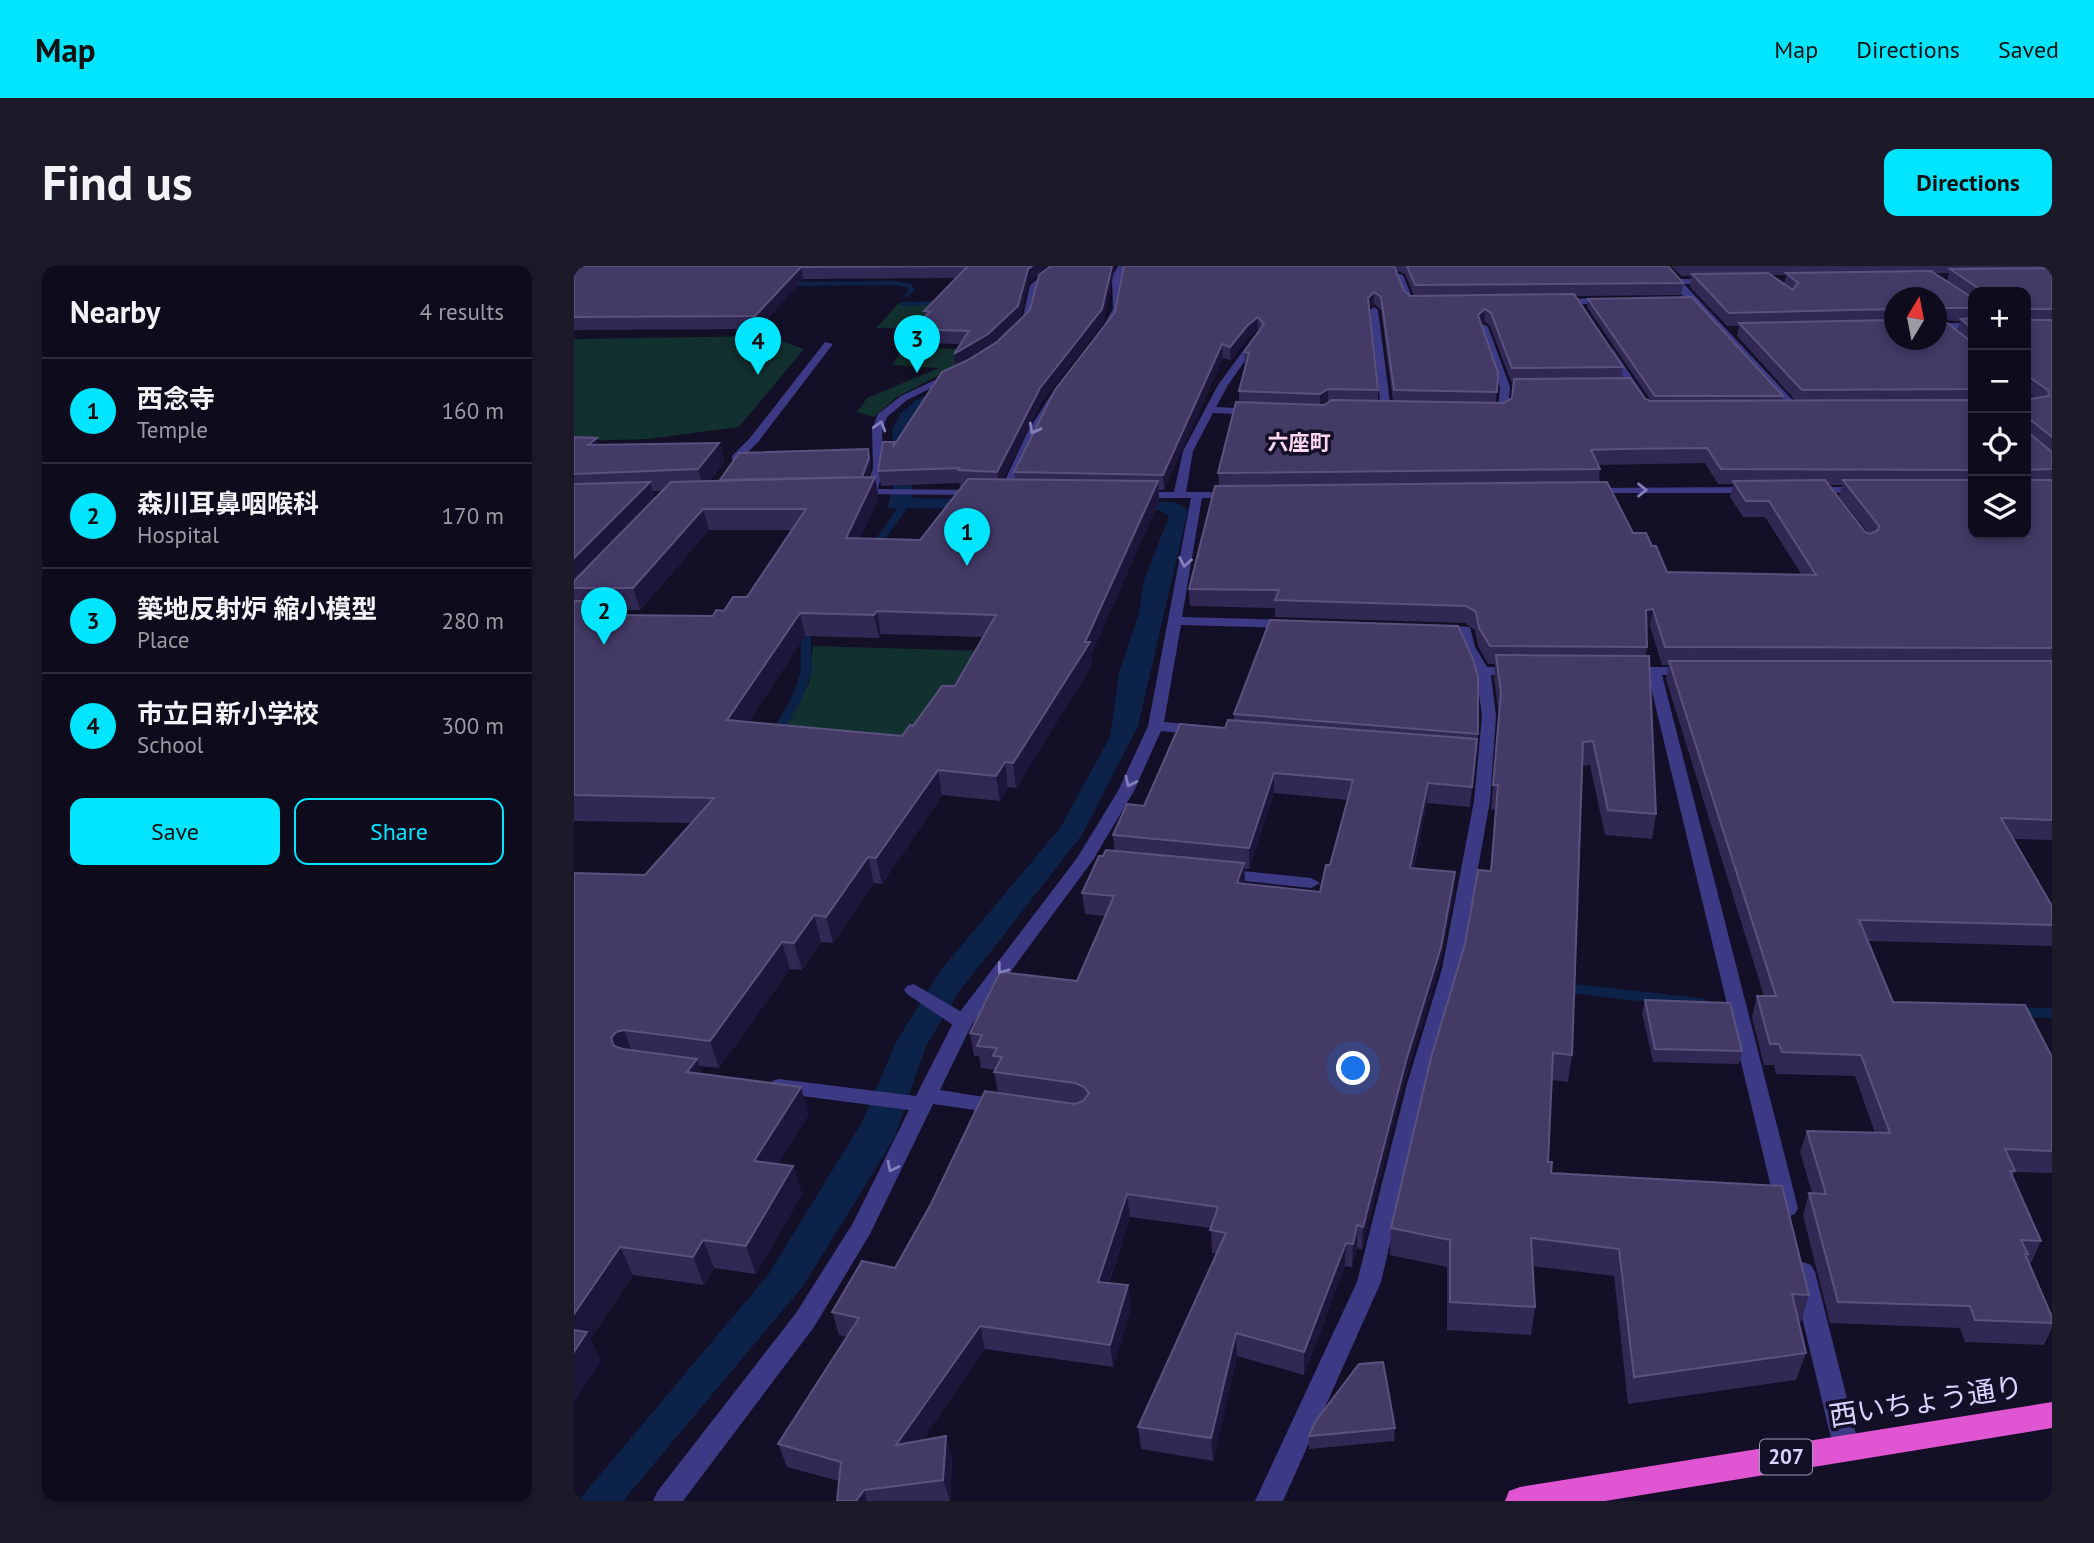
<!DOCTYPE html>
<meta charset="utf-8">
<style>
body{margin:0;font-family:"PT Sans","Noto Sans JP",sans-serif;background:#1c1929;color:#f1f3f6}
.controls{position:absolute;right:21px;top:21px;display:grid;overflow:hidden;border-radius:14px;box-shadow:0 4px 10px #0003}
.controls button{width:63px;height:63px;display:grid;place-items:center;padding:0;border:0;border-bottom:2px solid #2e2b3b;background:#0e0b1c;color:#f1f3f6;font:35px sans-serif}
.compass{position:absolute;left:1310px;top:21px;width:63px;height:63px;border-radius:50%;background:#0e0b1c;box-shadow:0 4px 10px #0003;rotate:10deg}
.you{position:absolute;left:780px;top:803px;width:24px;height:24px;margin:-18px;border:5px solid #fff;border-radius:50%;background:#1a73e8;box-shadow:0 0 0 10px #1a73e833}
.badge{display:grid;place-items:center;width:46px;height:46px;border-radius:50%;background:#00e5ff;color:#111;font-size:23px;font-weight:700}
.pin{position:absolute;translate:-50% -58px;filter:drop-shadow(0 2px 4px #0008)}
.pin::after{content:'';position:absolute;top:37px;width:24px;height:21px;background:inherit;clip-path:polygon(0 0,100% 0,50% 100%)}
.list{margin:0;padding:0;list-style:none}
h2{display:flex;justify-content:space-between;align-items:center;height:91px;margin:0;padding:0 28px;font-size:30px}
h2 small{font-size:23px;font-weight:400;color:#9b9ba3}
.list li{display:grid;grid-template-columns:46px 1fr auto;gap:21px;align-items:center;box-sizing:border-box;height:105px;padding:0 28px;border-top:2px solid #2e2b3b}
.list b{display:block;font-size:26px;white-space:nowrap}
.list p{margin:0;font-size:23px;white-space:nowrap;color:#9b9ba3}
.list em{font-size:23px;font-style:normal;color:#9b9ba3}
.actions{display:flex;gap:14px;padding:21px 28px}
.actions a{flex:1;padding:16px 0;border:2px solid #00e5ff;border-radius:14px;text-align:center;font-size:24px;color:#00e5ff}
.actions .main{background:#00e5ff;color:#111}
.icon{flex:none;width:38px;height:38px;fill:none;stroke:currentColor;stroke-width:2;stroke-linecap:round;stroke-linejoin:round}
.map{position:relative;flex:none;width:1478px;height:1235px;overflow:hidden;border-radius:14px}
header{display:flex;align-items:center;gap:42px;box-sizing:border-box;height:98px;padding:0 35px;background:#00e5ff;color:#111}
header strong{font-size:33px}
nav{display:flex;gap:38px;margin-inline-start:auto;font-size:24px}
.intro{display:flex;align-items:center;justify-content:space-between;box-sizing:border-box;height:168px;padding:0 42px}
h1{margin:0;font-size:49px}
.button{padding:18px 32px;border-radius:14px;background:#00e5ff;color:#111;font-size:24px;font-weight:700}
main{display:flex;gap:42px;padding:0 42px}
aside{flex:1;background:#0e0b1c;border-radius:14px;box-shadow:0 4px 10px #0003}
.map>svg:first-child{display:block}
.green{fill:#12302f}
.water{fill:#0c2248}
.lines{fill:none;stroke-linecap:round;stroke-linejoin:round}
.stream{fill:#0c2248;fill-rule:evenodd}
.service{fill:#3d3a85;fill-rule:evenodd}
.minor{fill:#3d3a85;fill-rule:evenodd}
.trunk{fill:#e055d1;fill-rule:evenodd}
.wall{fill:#312854;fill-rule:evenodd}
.shaded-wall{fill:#1d163a}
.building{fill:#433a66;stroke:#5a527e;stroke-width:2;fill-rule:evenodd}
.oneway{stroke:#837fbc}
.labels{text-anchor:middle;stroke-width:7;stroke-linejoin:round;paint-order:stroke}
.far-quarter-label{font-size:21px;font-weight:bold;fill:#ffd6f0;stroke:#130f26}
.shield{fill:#130f26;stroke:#9e99be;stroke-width:2}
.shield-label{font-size:21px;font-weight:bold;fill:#d9d4ff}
.near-street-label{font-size:28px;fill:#d9d4ff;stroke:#130f26}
</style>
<header>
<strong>Map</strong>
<nav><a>Map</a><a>Directions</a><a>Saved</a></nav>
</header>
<div class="intro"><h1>Find us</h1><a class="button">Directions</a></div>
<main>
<aside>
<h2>Nearby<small>4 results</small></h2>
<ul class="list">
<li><span class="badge">1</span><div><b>西念寺</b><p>Temple</p></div><em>160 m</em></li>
<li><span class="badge">2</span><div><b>森川耳鼻咽喉科</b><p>Hospital</p></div><em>170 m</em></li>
<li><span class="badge">3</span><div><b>築地反射炉 縮小模型</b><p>Place</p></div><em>280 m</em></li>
<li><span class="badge">4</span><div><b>市立日新小学校</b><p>School</p></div><em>300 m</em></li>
</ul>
<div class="actions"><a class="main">Save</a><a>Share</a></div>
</aside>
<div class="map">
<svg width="1478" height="1235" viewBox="0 0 1478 1235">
<rect width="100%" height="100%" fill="#130f26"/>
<g class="green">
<path d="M325,37H367L346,62H302Z"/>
<path d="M194,70L230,83L165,161L74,173L0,175V73Z"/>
<path d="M331,81L413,84L323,131L300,151L283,146L293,132L365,102L318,99Z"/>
<path d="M239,380L409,385L328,488L202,479L235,417Z"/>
</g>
<path class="water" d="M518,0L342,145L335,161L338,226L339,232L601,236L614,244L564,460L508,569L385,726L352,780L320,873L229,1020L49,1235H4L194,1009L288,856L322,776L366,705L486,562L536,471L545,407L565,347L570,314L595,250L585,244L313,242L322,212L318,163L327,147L342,134L368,121Z"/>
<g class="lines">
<g class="stream">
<path d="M321,15L337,18L341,23L333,32L330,30L335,23L333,21L321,19L207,20L204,18L207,16Z"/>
<path d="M376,35L378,38L327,40L324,38L327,36Z"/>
<path d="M328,236L336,238L299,290H293L291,288Z"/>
<path d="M243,354L248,357L237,370L238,406L227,435L202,478H194L192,475C204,454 221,431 226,407C230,387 219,364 243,354Z"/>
<path d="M982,716L1126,732L1131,733L1134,737L1131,741L1126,742L977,725L974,721L977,717Z"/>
<path d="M1436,741L1478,742V752L1430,750L1428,746L1430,742Z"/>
</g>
<g class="service">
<path d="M251,76L259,78L184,176L166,194H158V190L176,172Z"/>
<path d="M340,718L396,751L399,756L396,761H382L333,728L330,724L333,720Z"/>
</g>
<g class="minor">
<path d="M481,0H490L464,20L456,55L446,68H440L448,55L456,19Z"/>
<path d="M544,0H552C542,19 555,48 534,62L530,59L539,43L538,11Z"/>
<path d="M1085,0H1093L1106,13H1143L1140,17L1110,18L1226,142V146H1218L1098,18Z"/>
<path d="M822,7L829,9L839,34H851V38L833,39Z"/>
<path d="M981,33L1037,32L1041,35L1037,38H978Z"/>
<path d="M800,41L804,44L817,144L812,147L807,144L796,44Z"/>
<rect x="1363" y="57" width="36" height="6"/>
<path d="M910,58L914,61L936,121L934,146L929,149L912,145L924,143L926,121L906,61Z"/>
<path d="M680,70L687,72L654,119L642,141L681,143L686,146L681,149L639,147L619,185L612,226H661L667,229L661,232H628L608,351L718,354L725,358L718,362L607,359L590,456L627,459L635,464L627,469L587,465L560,525L519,594L398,758L366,824L436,835L439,840L436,845L429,848L359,838L296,968L240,1061L109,1235H79L83,1226L222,1047L279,957L335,844L205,827L198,825L195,820L198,815L205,813L342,830L382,751L503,592L544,525L574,460L617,232H563L557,229L563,226H600L609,185L644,119Z"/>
<path d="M1033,83H1039L1072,132L1070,134H1064L1031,85Z"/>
<path d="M376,107L384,109L333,134L313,151L308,164L309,202L304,223L405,224L411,227L409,229L279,228V224L292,223L299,202L298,164L304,148L327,130Z"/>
<path d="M478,127L486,129L464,165L437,227L427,229L425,227L454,165Z"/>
<path d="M1235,221H1291L1297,224L1291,227L1231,226L1229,224Z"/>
<path d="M1014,222L1179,221L1185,224L1179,227H1010V223Z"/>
<path d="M861,359L896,361L901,381L913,401H943L950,405L943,409H917L922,450L916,535L886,703L853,818L807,1016L709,1235H681L783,1016L833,818L868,703L900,535L908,450L902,405L887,381L885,368L856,366L854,363Z"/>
<path d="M1051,401H1118L1125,405L1118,409H1088L1224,942L1221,948L1213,951L1205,948L1202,942L1074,409L1046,408V402Z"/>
<path d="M649,603L737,612L746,617L737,622L643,612L640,608Z"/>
<path d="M1229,996L1237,999L1241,1006L1285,1180L1281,1188L1272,1192L1263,1188L1259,1180L1217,1006L1221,999Z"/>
</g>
<path class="trunk" d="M1478,1136V1162L1031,1235H931L935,1225L946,1221Z"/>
</g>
<g class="wall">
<path d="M0,0H476L455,15L446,53L417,80L530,56L468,136L429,213H441L440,206L541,46L550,0H1094L1109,17L1107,29L1001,30L1049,101L1048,112L1071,133L1077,135L1013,41L1014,33L1209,130L1208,135H1222L1163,70L1165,60H1153L1116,21L1117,10H1107L1097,0H1478V574L1439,573L1478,640V680L1294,675L1319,736L1478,791V907L1441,906L1438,911L1467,975L1457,997H1455L1478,1051V1062L1470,1079L1391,1076L1386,1062L1256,1057L1229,949L1235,927H1238L1226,886L1233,865L1301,867L1281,810L1202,808L1200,799H1190L1178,751L1183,730H1190L1092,413L1095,399H1088L1076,360L1073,361V381L1072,390L1082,548L1078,573L1031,569L1016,499L1009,500L998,789L994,816L978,814L974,896L977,907L1235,1029L1227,1056H1225L1232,1087L1222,1114L1054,1138L1040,1010L958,1000L961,1041L957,1069L873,1064V1001L816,989L817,962L917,605L922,544L917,543L925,450L920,412L921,398H914L904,380L901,364L891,357L701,351V342L616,340L615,323L645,220L644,207L665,136V125L671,99L670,86L685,65L684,64L673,73L657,94L649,92L590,224H585V235L517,389L518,399L442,522L434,521L426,535L368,529L308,618L300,617L259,677L247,676L228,704L216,703L145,802L125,800L128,808L235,848L204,898L219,900L228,928L182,1008L140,1002L130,1019L59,1009L16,1073L27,1095L0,1135L71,609L118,557L0,555V171L25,179L145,177L150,196L136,215H146V214L296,192V202L293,212L305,232L286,272L346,274L388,220H386L385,217L307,220L304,205L322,177L382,100L380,88L387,78L340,77L338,63L351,51L350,45L382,12L229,13L184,63L0,64ZM824,5L831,8L840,30H836L830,25L822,6ZM1361,7H1375L1373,15ZM1197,9H1212L1210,18ZM1399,26H1452L1399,268ZM1320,32L1362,74H1320ZM800,38L807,44L819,135H804V124L795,43ZM1369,54L1386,55L1383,65ZM910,55L916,60L937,115H939L938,132L930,137H922L924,107L907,58ZM1454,127L1461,132L1456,133L1454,131ZM1131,197L1144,218H1159L1156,231L1169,251H1191L1228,309L1093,306L1078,280L1059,267L1025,216L1026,203L1024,199ZM1255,219H1268L1265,230L1294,267L1291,266ZM78,225H88L81,233ZM135,264H218L173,331L150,345L139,350L52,349L50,344H66ZM307,368L409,371L381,420L328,470L174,456L231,370L305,372Z"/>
<path d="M660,448L904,468L896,541L853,537L840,602L880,627L865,702L830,817L788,984L783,982L778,1001L771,1000L730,1109L663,1090L639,1195L567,1183L564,1161L643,988L638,987L637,962L556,951L535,1017L554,1019L557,1042L539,1101L411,1083L348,1174L372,1170L378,1193L376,1235H263L265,1215L213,1201L204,1178L273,1071L265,1069L258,1046L321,1002L424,827L420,806L421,804L407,802L405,790H400L396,767L503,715L531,650L511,648L508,627L529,590L540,584L539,569L660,454ZM700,527L774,534L756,599L746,626L671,618L670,603H675Z"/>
<path d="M1071,734L1168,785L1165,798L1079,796L1068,747Z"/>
<path d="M821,1162L820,1175L735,1183V1170Z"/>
</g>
<g class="shaded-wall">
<path d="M458,0H476L455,15L446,53L415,81L382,102L380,88L454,3Z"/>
<path d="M538,0H541L530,56L468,136L425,221L423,206L466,122Z"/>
<path d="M227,1L229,13L184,63L181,50Z"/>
<path d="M800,26V38L793,44L794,32Z"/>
<path d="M911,43L910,55L904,62V49Z"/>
<path d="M684,51V64L673,73L657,94L656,81L673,60Z"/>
<path d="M648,78L649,92L590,224L589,209Z"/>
<path d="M1454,113H1458L1453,127Z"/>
<path d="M754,123V137L746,142V128Z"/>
<path d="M23,172L29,191L14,179Z"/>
<path d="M145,177L150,196L130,223L124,203Z"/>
<path d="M294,183L296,202L290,220L288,211Z"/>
<path d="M301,211L305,232L276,293L272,272Z"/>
<path d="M584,215L585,235L517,389L518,399L442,522L439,497L511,376Z"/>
<path d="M76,216L82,237L0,321V292Z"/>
<path d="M129,243L135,264L66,344L59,322Z"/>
<path d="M47,335L54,358L50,363L39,345Z"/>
<path d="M1079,343L1076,360L1069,361L1072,344Z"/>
<path d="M303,345L307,368L305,372L300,349Z"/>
<path d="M226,347L231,370L160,479L153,454Z"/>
<path d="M431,496L434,521L426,535L422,510Z"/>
<path d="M364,504L368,529L308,618L302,592Z"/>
<path d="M700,507V527L675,603V582Z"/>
<path d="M854,517L853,537L835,623L836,602Z"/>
<path d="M294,591L300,617L259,677L252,651Z"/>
<path d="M670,597L671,618L663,617Z"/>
<path d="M881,606L880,627L865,702L830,817L788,984L789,961Z"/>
<path d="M240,649L247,676L228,704L220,677Z"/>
<path d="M208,676L216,703L145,802L136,775Z"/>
<path d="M50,764L60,791L48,800L37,772L42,766Z"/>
<path d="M123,793L132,820L113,806Z"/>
<path d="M227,821L235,848L189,923L180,895Z"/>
<path d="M219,900L228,928L182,1008L172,980Z"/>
<path d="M553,928L556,951L527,1039L524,1016Z"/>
<path d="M783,959V982L778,1001L779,978Z"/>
<path d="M129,974L140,1002L130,1019L119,991Z"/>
<path d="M772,977L771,1000L730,1109V1086Z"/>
<path d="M46,981L59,1009L16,1073L27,1095L0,1135V1048Z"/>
<path d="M554,1019L557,1042L539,1101L536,1079Z"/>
<path d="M406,1060L411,1083L329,1202L322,1179Z"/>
<path d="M662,1067L663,1090L639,1195L637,1172Z"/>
<path d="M372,1170L378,1193L376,1235L369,1214Z"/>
<path d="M290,1224L293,1235H282Z"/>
</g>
<g class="building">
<path d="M0,0H458L454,3L444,40L414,68L380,88L395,65L338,63L356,46L350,45L394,0L227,1L181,50L0,51Z"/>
<path d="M477,0H538L528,43L466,122L423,206L384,204L385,202L304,205L309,176H321L319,181L368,106L394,94L423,76L456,44L465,9Z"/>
<path d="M550,0H820L830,25L836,30L1000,28L1049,101L938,102L917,47L911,43L904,49L924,107L923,126L820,124L807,31L800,26L794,32L804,124L754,123L746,128L665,125L675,87L670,86L690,58L684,51L673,60L656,81L648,78L589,209L440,206L481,124L541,46Z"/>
<path d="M833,0H1094L1109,17L841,19Z"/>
<path d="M1478,2V43H1456L1453,51L1456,54H1478V171L1458,155H1454L1455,167L1478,186V203L1455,204L1454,211L1457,214H1478V382L1091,381L1079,343L1072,344L1073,381L916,380L905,362L902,346L892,340L701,334L705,324L615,323L641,220L1033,216L1059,267H1072L1078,280H1082L1093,306L1242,309L1195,235H1172L1159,215L1251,214L1291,266L1296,268L1304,264L1305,260L1269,214H1399V268H1452V26H1403L1404,22L1376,3ZM1454,113H1458L1474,124L1475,130L1456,133L1454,131Z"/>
<path d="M1357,5L1399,32V42H1366L1364,50L1399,77V123L1228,124L1165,57L1320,54V74H1362V32H1320V43L1155,47L1118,8L1194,7L1219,24L1224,17L1212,7Z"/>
<path d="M1118,31L1209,130H1081L1014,33Z"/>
<path d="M1399,52V63L1387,53Z"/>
<path d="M1056,112L1071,133L1077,135L1399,134V204L1147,203L1133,182L1043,183L1017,184L1026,203L644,207L662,136L750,139L758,134L930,137L938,132L940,113Z"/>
<path d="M0,171L23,172L14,179L145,177L124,203L0,208Z"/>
<path d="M294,183L295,192L288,211L146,214L165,187Z"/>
<path d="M301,211L272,272L346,274L394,213L584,215L511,376H516L439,497L431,496L422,510L364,504L302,592L294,591L252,651L240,649L220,677L208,676L136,775L50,764L42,766L37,772L40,780L49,783L123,793L113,806L227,821L180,895L219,900L172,980L129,974L119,991L46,981L0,1048V607L71,609L140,532L0,529V335H47L39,345H44L41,349L139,350L142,344L150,345L159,331H173L232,243H129L59,322H0V315L97,216ZM303,345L422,349L381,420H368L339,460L336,459L328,470L153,454L226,347L300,349Z"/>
<path d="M76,216L0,292V218Z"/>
<path d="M696,354L884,360L899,393L904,411V468L660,448Z"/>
<path d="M922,389L1075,390L1082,548L1034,544L1019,475L1009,476L998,789L979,787L974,896H978L977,907L1208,920L1235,1029L1218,1028L1232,1087L1060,1111L1045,983L957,972L961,1041L876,1036V974L817,962L857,792L891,678L904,604L917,605L924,519H919L927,427Z"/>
<path d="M1095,395H1478V554L1427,552L1478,640V659L1285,654L1319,736L1451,739L1478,791V885L1431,883L1441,905H1436L1467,975L1447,974L1454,988H1451L1478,1051V1057L1401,1054L1396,1040L1264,1036L1235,927L1252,928L1233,865L1316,867L1287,789L1208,786L1205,778H1196L1183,730H1202Z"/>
<path d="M654,454L903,473L898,521L854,517L836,602L881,606L867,681L832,795L789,961L783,959L779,978L772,977L730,1086L662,1067L637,1172L564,1161L652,967L636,964L644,941L553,928L524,1016L554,1019L536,1079L406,1060L322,1179L372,1170L369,1214L290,1224L282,1235H263L267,1196L204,1178L285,1052L258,1046L288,995L321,1002L357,938L411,825L501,838L509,835L515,827L510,821L501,817L420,806L428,791L419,790L423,782L403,780L408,769L396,767L426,706L503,715L540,630L508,627L525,590H529L532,584L670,597L663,617L746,626L752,599H756L779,514L700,507L675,582L539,569L553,538L570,540L606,458L651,462Z"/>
<path d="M1071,734L1156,737L1168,785L1081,783Z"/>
<path d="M0,1064L13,1066L0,1086Z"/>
<path d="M809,1096L821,1162L735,1170L741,1156L785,1098Z"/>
</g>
<defs><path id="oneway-chevron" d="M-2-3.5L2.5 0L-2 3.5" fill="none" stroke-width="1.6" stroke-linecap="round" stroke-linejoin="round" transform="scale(1.75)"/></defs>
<g class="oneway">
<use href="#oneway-chevron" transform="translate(306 160) rotate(-74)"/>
<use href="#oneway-chevron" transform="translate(460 163) rotate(118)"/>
<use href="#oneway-chevron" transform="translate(1068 224)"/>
<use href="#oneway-chevron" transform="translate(611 296) rotate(100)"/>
<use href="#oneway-chevron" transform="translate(556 516) rotate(115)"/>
<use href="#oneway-chevron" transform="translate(428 703) rotate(127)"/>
<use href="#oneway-chevron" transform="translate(318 901) rotate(116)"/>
</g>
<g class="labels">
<g class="far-quarter-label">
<text x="725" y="184">六座町</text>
</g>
<rect class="shield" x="1186" y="1173.5" width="52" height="35" rx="5"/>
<g class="shield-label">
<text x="1212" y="1198">207</text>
</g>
<g class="near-street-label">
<text transform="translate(1352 1135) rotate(-9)" y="10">西いちょう通り</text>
</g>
</g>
</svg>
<div class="controls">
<button>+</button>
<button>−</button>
<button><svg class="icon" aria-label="locate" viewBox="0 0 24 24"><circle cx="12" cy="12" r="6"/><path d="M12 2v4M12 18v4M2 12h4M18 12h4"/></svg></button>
<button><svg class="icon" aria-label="layers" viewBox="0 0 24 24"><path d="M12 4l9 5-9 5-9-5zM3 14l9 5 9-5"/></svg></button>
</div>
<svg class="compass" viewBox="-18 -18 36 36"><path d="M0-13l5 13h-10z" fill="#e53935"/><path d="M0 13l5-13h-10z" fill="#9b9ba3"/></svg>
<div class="you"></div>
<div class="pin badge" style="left:393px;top:300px">1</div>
<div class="pin badge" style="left:30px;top:379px">2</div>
<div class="pin badge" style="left:343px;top:107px">3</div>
<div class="pin badge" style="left:184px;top:109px">4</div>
</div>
</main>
